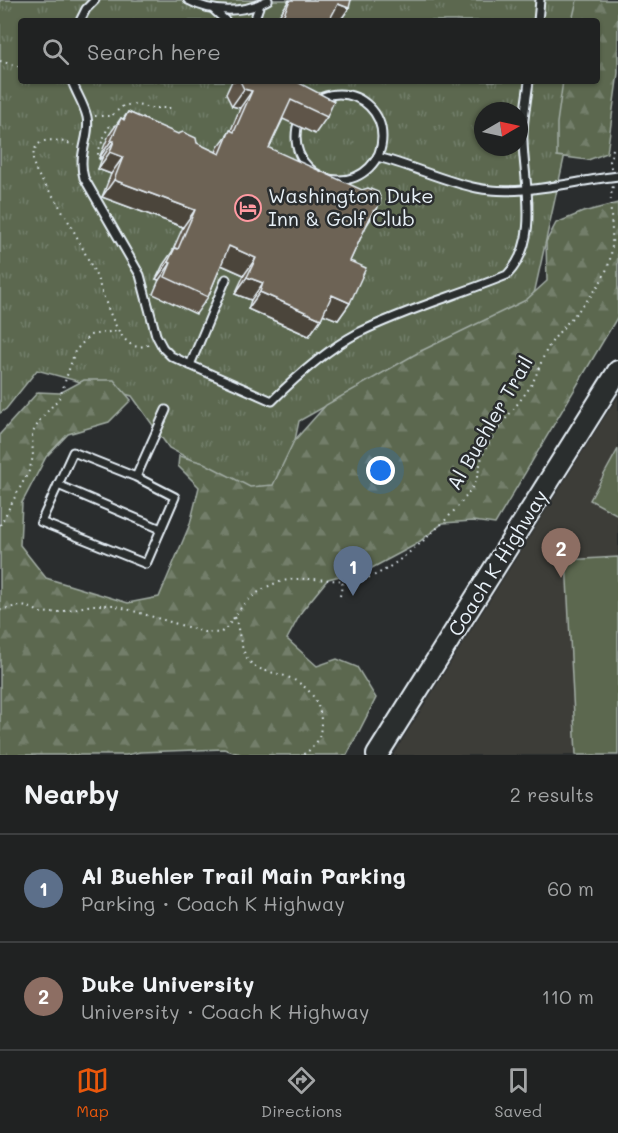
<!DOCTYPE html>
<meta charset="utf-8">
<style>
body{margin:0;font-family:Mali,sans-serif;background:#282a2a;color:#f1f3f6}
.compass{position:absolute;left:474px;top:102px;width:54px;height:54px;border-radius:50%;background:#202222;box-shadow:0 2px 4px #0004;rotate:81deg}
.you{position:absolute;left:381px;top:471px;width:21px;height:21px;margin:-15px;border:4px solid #fff;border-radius:50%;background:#1a73e8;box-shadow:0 0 0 9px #1a73e833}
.badge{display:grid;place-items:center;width:39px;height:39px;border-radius:50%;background:#ea580c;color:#fff;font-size:20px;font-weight:700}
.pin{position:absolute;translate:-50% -50px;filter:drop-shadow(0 2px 3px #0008)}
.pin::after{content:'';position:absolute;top:32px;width:21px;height:18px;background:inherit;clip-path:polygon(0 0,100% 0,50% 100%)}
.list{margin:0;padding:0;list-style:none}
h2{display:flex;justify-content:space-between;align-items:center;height:78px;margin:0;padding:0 24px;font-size:26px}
h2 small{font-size:20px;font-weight:400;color:#a2a4a5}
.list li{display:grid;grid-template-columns:39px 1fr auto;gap:18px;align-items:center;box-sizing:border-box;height:108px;padding:0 24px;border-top:2px solid #3d3f40}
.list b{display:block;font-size:22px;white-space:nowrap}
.list p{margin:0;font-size:20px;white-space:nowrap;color:#a2a4a5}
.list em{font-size:20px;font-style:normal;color:#a2a4a5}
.icon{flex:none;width:33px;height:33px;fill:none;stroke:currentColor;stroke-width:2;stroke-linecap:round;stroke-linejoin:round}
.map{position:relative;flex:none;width:618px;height:755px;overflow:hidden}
.search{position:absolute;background:#202222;box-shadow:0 2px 4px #0004;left:18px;right:18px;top:18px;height:66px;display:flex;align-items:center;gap:15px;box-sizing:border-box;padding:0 21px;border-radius:6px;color:#a2a4a5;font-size:22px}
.sheet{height:294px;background:#202222}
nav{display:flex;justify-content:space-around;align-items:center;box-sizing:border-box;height:84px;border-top:2px solid #3d3f40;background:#202222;font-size:16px;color:#a2a4a5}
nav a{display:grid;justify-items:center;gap:3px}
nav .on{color:#ea580c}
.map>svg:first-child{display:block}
.built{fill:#3e3d39}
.grass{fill:url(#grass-tufts);stroke:#a2aca4;stroke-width:1.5;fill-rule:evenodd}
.forest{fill:url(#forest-firs);stroke:#a2aca4;stroke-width:1.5}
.garden{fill:#5b6850;stroke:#a2aca4;stroke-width:1.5}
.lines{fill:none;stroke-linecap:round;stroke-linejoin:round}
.service-casing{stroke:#e8f1f8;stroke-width:11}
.secondary-casing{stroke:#e8f1f8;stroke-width:24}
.path{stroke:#e8f1f8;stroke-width:2;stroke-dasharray:1.5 4.5;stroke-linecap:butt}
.service{stroke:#2a2d2e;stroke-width:7}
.secondary{stroke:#2a2d2e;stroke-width:20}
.wall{fill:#5e5548;stroke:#e8f1f8;stroke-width:1.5}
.shaded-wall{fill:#4c453b;stroke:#e8f1f8;stroke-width:1.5}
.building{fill:#6d6354;stroke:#e8f1f8;stroke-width:1.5}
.labels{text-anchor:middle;stroke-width:5;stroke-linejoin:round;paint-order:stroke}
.poi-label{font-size:20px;fill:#e8f1f8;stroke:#2a2d2e;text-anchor:start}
.street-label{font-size:20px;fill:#e8f1f8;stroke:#2a2d2e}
</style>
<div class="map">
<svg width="618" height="755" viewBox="0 0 618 755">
<defs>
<pattern id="grass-tufts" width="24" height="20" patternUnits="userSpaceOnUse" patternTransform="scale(1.5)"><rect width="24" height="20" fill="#5b6850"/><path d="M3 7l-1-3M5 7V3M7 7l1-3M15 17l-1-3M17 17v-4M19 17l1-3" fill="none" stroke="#737e6a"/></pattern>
<pattern id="forest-firs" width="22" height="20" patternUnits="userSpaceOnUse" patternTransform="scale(1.5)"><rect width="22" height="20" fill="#5b6850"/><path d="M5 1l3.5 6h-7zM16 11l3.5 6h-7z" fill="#737e6a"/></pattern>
</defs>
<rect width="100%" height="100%" fill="#2a2d2e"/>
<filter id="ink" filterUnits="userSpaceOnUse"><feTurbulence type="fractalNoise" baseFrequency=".0167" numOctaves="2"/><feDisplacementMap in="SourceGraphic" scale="12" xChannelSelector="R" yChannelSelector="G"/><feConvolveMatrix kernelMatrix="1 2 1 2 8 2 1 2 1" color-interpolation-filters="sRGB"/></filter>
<g filter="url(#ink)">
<path class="built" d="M618,397V755H393L602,421Z"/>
<path class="grass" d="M0,0H598L594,21H21V81H581L531,308L432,346L299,421L280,512L238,485L169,448L132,396L37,370L6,409L0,413ZM483,111H519V147H483Z"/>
<g class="forest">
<path d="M577,0H618V73L607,153L588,160L557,156V123L563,81H597V21H572Z"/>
<path d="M618,203V316L495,524L473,521L443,523L415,545L372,568L328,579L302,611L287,639L317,666L337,659L357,667L376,698L347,755H242L224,749L140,752L126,755H0V434L38,392L60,393L84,380H114L131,400L109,422L68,434L46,457L22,503L20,545L46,578L128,603L159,597L190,524L199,487L178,466L179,456L204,463L250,487L273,485L294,441L326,405L421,351L526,300L547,281L546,242L556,223L583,212Z"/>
</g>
<g class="garden">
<path d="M618,449V515L590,500Z"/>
<path d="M618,557V755H576L566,560Z"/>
</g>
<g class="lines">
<defs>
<g id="service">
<path d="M188,0C212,13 243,14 268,0"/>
<path d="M214,10L226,21"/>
<path d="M80,21L86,9L95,0"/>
<path d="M254,21L260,4"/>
<path d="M538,21L540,0"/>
<path d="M72,81C76,93 84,104 87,117C91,137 77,153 84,178L140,275L156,335L163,348L171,356L190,365L272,401C298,375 326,350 358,333C406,309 458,295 507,275C541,240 524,184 523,141C522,122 527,100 529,81"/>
<circle cx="339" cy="137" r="43"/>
<path d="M377,157C411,165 442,181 477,188C521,197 574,181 618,176"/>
<path d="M190,365L226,279"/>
<path d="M136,477L175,497L146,564L41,522L73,452L136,477L166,410"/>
<path d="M58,485L161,529"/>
</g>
<path id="secondary" d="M377,755L618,371"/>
</defs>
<use href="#service" class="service-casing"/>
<use href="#secondary" class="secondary-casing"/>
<g class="path">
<path d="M0,61L21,67"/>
<path d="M95,116H111L123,106L133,104L150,108H172"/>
<path d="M75,145C64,142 44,135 36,147C33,152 32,160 34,165C38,179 51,191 58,204C71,224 82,247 93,269C103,287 118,362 148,344"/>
<path d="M100,160L98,157V152L108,127L117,125"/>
<path d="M611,168L610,161L614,145"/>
<path d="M0,525L29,471L33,457L32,434L40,420L60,397L75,351L90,335L117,331"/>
<path d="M340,596L343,581"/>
<path d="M0,610C16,606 26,603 40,613L59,612L92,605H113L204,632L220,633C230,626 233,618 240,609C249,598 262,588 276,583C311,571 350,591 383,571C410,555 463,509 476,480C479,472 480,462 483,454C494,430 515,409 530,387C538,374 541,359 549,346C568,317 596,299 608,266C618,238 606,210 613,186"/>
<path d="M235,617C240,632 240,653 252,664C260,671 272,672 282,675C304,682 320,697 321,721C321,739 317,746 302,755"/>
</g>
<use href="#service" class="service"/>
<use href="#secondary" class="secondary"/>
</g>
<g class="wall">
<path d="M289,0L349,8L340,21H276L279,16Z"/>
<path d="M232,81H300L299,83L327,117L315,134L283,119L269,148L377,209L367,224L350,261V303L338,320L323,314L321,319L309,336L248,309L251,300L235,294L244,275L221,265L208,297L196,314L153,294L159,280L156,279L163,265L172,252L183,227L102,197L111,174L98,169L102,158H99L109,135L121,118L123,119L128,112L216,152L218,147L231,130L240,108L232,106L226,94Z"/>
</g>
<g class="shaded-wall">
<path d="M338,4L349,8L340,21H326Z"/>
<path d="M244,89L252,91L240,108L232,106Z"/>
<path d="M111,141H114L102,158H99Z"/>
<path d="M110,152L123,157L111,174L98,169Z"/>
<path d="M114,180L195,210L183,227L102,197Z"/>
<path d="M377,209L366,226L373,211Z"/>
<path d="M229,246L256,258L244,275L217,263Z"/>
<path d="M168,262L171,263L159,280L156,279Z"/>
<path d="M247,277L263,283L251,300L235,294Z"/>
<path d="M260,292L321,319L309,336L248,309Z"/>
<path d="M332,295L350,303L338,320L320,313Z"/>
</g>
<g class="building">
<path d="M290,0H351L349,8L338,4L329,21H281Z"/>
<path d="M240,81H300L299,83L334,101L327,117L291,100L269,148L362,190L368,188L378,192L381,199L377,209L373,211L350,261L366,268L350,303L332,295L321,319L260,292L263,283L247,277L256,258L229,246L208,297L165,277L171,263L168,262L175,248L178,249L195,210L114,180L123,157L110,152L114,141H111L121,118L124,120L128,112L178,134L183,132L196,138L197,143L220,154L230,130L234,132L252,91L244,89Z"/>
</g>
</g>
<defs>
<symbol id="hotel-ring" viewBox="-11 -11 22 22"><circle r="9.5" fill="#2a2d2e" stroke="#ff9aa2" stroke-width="1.5"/><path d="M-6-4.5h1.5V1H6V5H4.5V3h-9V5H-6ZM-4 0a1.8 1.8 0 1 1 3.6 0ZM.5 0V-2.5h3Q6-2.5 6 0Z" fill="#ff9aa2"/></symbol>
</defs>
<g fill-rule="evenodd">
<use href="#hotel-ring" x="233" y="193" width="30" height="30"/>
</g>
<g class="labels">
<g class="poi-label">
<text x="268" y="203">Washington Duke<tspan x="268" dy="23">Inn &amp; Golf Club</tspan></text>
</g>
<g class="street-label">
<text transform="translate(490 423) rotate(-60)" y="7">Al Buehler Trail</text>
<text transform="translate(498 563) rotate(-58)" y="7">Coach K Highway</text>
</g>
</g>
</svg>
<svg class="compass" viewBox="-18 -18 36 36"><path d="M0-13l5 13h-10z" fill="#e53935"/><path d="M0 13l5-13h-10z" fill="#a2a4a5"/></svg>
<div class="you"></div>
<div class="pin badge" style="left:353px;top:596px;background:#5c6f8a">1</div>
<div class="pin badge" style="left:561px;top:578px;background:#8d6e63">2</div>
<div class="search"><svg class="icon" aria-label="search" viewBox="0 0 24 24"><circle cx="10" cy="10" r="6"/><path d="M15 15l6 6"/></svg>Search here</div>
</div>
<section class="sheet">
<h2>Nearby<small>2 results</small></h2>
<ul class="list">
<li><span class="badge" style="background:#5c6f8a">1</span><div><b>Al Buehler Trail Main Parking</b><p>Parking · Coach K Highway</p></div><em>60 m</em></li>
<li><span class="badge" style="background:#8d6e63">2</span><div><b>Duke University</b><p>University · Coach K Highway</p></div><em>110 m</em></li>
</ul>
</section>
<nav>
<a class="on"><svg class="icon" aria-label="map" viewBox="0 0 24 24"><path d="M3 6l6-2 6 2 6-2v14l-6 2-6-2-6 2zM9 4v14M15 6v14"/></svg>Map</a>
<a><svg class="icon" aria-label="directions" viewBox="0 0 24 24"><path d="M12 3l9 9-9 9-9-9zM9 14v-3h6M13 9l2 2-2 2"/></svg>Directions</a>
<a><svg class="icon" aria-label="saved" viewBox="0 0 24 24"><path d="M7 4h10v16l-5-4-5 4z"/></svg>Saved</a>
</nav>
